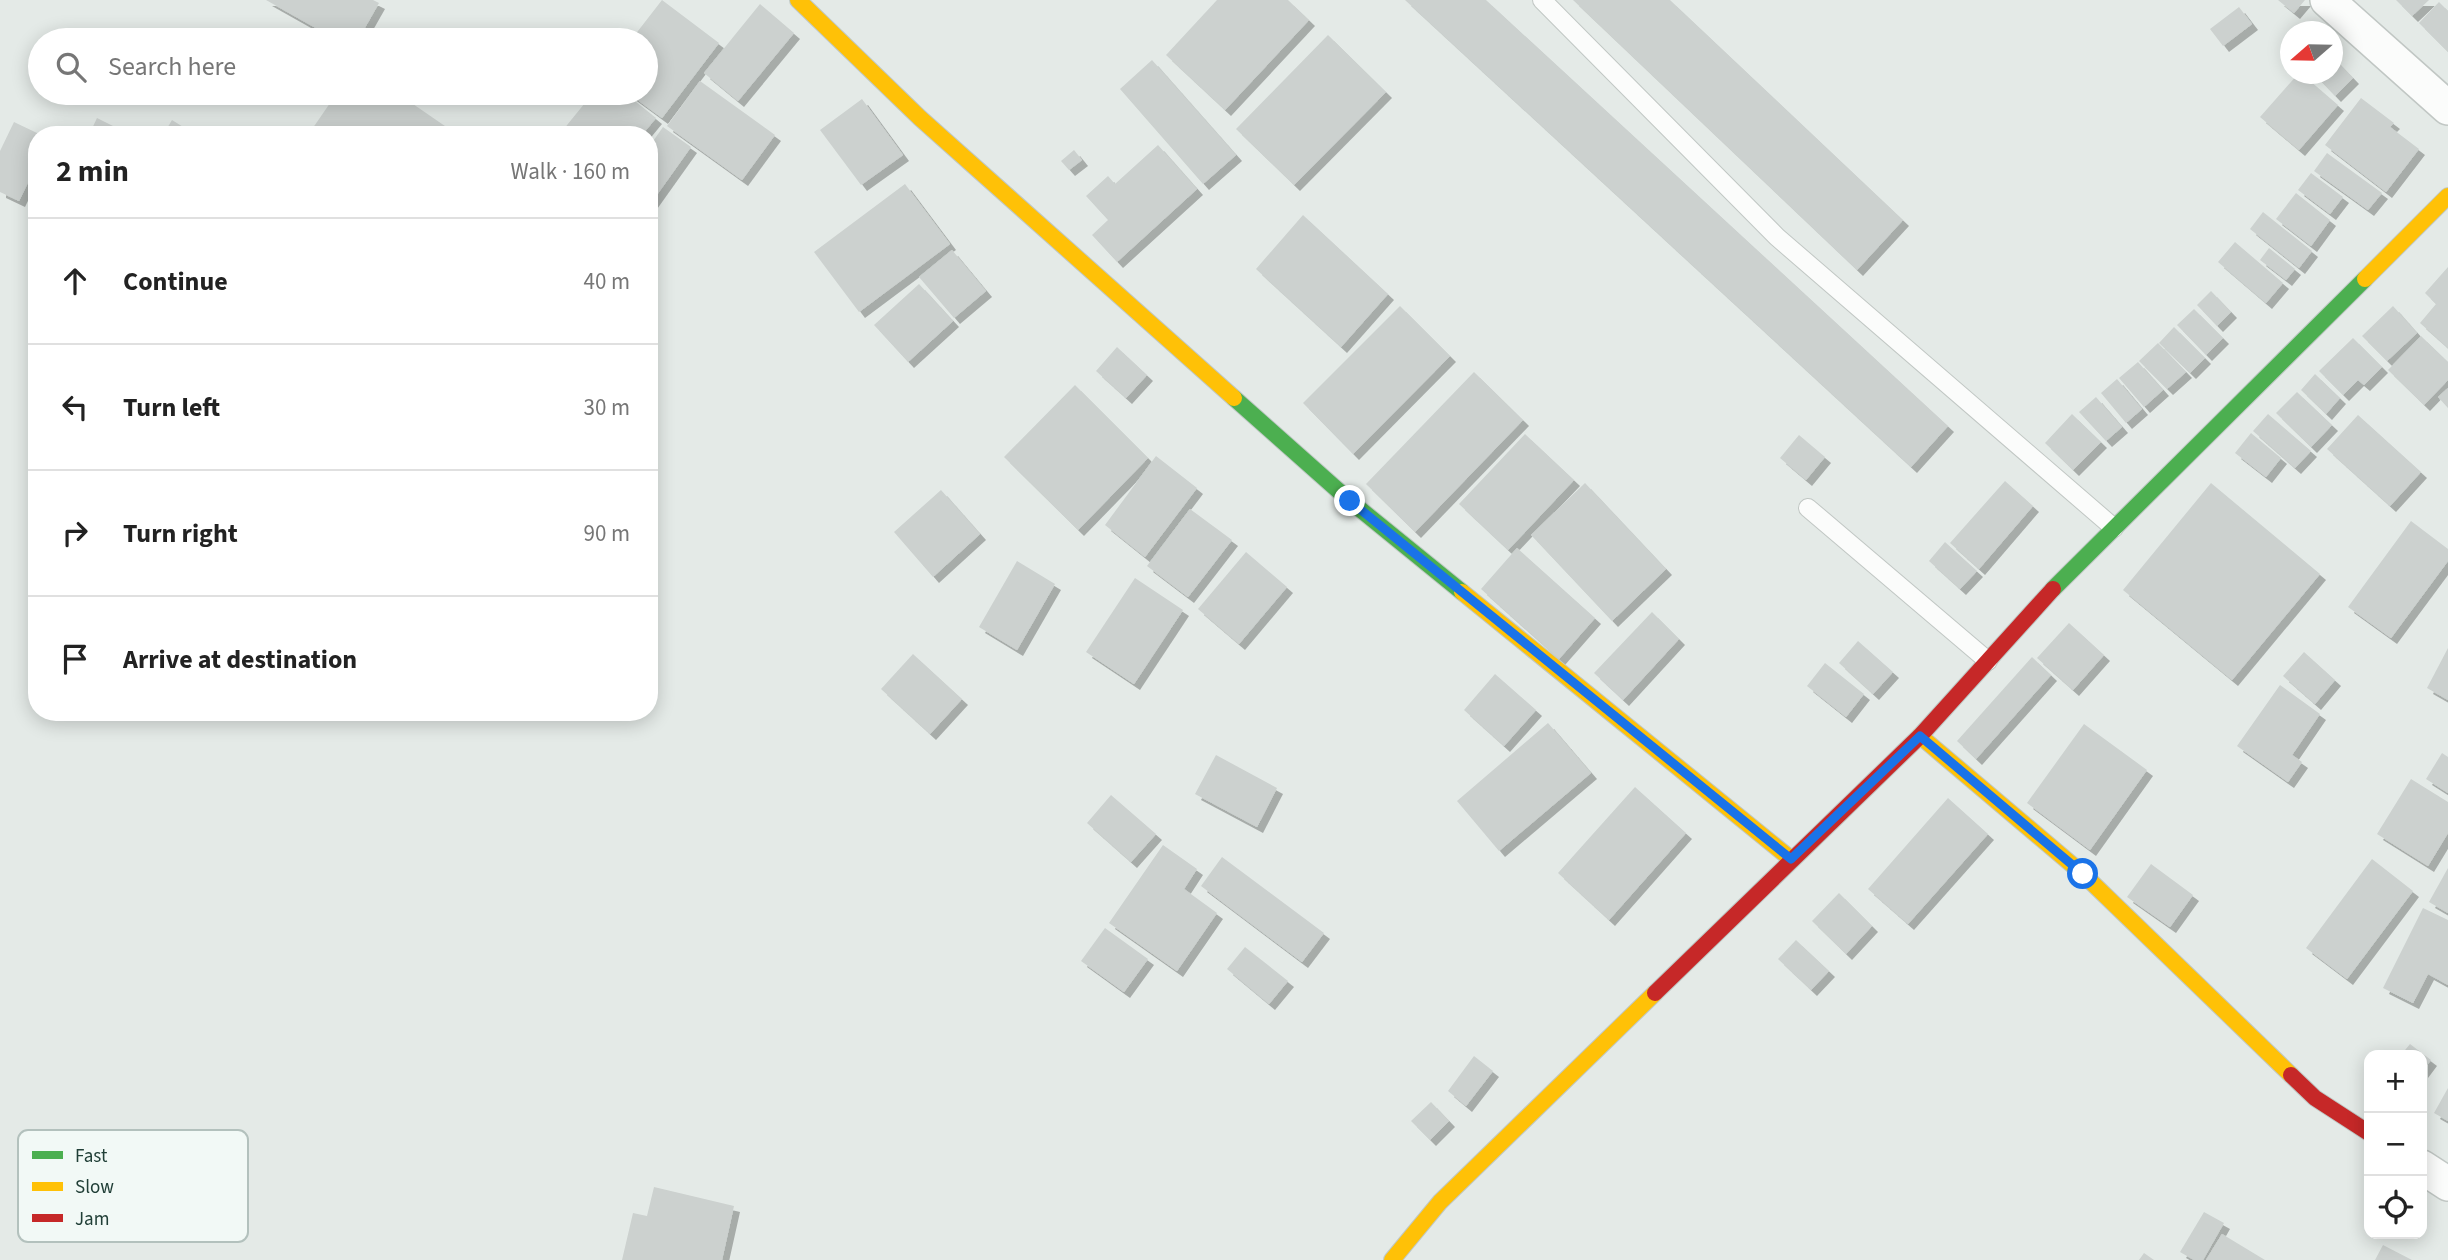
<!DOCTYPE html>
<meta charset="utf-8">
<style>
body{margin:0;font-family:"Source Sans 3",sans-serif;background:#f2f2f2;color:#222}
.controls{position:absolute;right:21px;bottom:21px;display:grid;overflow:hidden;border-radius:14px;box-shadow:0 4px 18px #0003}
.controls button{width:63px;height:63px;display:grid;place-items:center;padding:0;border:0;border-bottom:2px solid #e0e0e0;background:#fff;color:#222;font:35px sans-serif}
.compass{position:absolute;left:2280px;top:21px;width:63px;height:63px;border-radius:50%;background:#fff;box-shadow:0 4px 18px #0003;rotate:250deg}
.stop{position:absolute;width:21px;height:21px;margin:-16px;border:5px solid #1a73e8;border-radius:50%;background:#fff}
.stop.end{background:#1a73e8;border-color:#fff;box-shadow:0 2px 7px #0008}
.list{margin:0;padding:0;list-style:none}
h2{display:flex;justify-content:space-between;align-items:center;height:91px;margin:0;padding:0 28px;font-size:30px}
h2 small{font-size:23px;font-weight:400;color:#767676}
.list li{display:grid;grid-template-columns:46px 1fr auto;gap:21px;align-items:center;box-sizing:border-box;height:126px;padding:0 28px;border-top:2px solid #e0e0e0}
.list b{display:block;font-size:26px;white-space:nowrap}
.list em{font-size:23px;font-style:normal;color:#767676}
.icon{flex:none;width:38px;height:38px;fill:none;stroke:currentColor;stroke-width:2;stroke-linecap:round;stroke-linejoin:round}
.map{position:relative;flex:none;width:2448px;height:1260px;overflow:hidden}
.search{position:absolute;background:#fff;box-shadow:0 4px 18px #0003;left:28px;top:28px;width:630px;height:77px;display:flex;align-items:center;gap:18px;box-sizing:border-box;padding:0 24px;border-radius:38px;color:#767676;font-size:26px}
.panel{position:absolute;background:#fff;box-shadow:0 4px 18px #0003;left:28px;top:126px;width:630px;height:595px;border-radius:28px}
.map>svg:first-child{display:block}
.building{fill:#ccd1cf;filter:url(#shadow)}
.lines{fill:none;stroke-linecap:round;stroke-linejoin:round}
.lane-casing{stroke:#c1c7c4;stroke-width:20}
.street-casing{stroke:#c1c7c4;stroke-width:36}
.fast-casing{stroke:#bfc8c5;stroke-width:18}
.slow-casing{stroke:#bfc8c5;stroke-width:18}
.jam-casing{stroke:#bfc8c5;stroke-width:18}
.lane{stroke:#fbfcfb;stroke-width:18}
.street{stroke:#fbfcfb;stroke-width:33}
.fast{stroke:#4caf50;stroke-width:16}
.slow{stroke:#ffc107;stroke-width:16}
.jam{stroke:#c62828;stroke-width:16}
.route{stroke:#1a73e8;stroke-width:9}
.key{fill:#f2f9f6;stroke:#b3c1bd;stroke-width:2}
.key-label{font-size:19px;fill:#213f37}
</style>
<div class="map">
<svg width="2448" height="1260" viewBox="0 0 2448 1260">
<defs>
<filter id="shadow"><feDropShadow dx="6" dy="6" stdDeviation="0" flood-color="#0004"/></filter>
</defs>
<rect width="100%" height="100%" fill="#e4eae7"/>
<g class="building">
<path d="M266,0H373L379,3L358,40H337Z"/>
<path d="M662,0L719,43L662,118L628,93H646V40H631Z"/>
<path d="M1217,0H1288L1309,20L1225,110L1166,55Z"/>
<path d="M1405,0H1486L1948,426L1911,467Z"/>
<path d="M1573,0H1670L1903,220L1857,270Z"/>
<path d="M2278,0H2305L2294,13Z"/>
<path d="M2396,0H2429L2412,16Z"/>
<path d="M2439,2L2448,11V52L2419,23Z"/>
<path d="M760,4L794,33L738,101L704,73Z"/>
<path d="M2239,7L2252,24L2223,46L2210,29Z"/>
<path d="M1328,35L1386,92L1294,185L1236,129Z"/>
<path d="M2332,56L2353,78L2335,96L2314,74H2332Z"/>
<path d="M1152,60L1236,155L1203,184L1120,89Z"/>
<path d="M2298,74H2302L2338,105L2299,150L2260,117Z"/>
<path d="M700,81L775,135L742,180L667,126Z"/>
<path d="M337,93H397L458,135H308Z"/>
<path d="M593,93H625L656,118L642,135H559Z"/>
<path d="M2361,98L2394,123L2390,127L2419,149L2386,192L2325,145Z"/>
<path d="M862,99L903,155L861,185L820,130Z"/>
<path d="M97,118L131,135H89Z"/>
<path d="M172,120L196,135H163Z"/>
<path d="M14,122L37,133V164L19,201L0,192V151Z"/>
<path d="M663,127L691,147L649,206V147Z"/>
<path d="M1158,145L1197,189L1117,262L1092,235L1108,220L1086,196L1108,176L1115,184Z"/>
<path d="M1074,150L1082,160L1069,170L1061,161Z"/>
<path d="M2327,153L2382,193L2368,210L2314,171Z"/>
<path d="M2311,173L2343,197L2330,214L2298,190Z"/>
<path d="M905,184L950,244L859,312L814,252Z"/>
<path d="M2296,193L2330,220L2311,246L2276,219Z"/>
<path d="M2263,212L2312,251L2299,268L2250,229Z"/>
<path d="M1303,215L1388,294L1341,347L1256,269Z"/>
<path d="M2235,242L2283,283L2266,303L2218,262Z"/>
<path d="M2269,248L2295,269L2286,280L2260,260Z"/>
<path d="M952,250L986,291L954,318L919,277Z"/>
<path d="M2448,267V348L2420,323L2436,304L2425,293Z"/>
<path d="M919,284L953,321L908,362L874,325Z"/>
<path d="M2211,291L2231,312L2217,326L2197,305Z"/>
<path d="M1400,306L1450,356L1353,454L1303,403Z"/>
<path d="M2393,306L2417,333L2387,361L2362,336Z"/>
<path d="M2194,309L2223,338L2206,355L2177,325Z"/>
<path d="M2174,327L2205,358L2190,373L2159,343Z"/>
<path d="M2421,336L2448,362V380L2424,405L2388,370Z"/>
<path d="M2353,338L2382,367L2364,385L2358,380L2343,395L2319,371Z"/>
<path d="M2158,343L2186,372L2167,389L2139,361Z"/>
<path d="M1117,347L1147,375L1126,398L1096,371Z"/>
<path d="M2138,362L2163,390L2144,407L2119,378Z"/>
<path d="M1474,372L1523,420L1415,532L1366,484Z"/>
<path d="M2315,374L2340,398L2326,414L2301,390Z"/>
<path d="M2117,379L2142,409L2126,423L2101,393Z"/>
<path d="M1075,385L1148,458L1078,530L1004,457Z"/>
<path d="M2448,388V408L2438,397Z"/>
<path d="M2297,392L2332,425L2311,447L2276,413Z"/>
<path d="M2096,397L2122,427L2106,441L2079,412Z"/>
<path d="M2072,414L2101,442L2073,470L2045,443Z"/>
<path d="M2268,414L2311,451L2295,468L2253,431Z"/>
<path d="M2358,415L2421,472L2390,506L2327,449Z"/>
<path d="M2251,433L2281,458L2266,477L2235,453Z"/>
<path d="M1525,434L1574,480L1508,550L1459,504Z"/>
<path d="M1799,435L1825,457L1806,480L1780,458Z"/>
<path d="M1156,456L1197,488L1145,557L1105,525Z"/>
<path d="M2005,481L2033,506L1979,569L1950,543Z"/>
<path d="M1585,483L1666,569L1612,621L1531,535Z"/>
<path d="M2211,483L2320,574L2232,680L2123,590Z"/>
<path d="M941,490L980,534L933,577L894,532Z"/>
<path d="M1190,509L1232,540L1188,597L1147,566Z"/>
<path d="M2411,521L2448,549V561L2391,638L2348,607Z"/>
<path d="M1945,542L1977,571L1960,589L1929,561Z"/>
<path d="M1517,548L1595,618L1559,659L1481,589Z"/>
<path d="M1246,552L1287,587L1239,644L1198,609Z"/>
<path d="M1017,561L1055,584L1017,650L979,627Z"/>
<path d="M1135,578L1183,610L1134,684L1086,652Z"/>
<path d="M1652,612L1679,639L1623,700L1594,673Z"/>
<path d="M2069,623L2104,655L2073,690L2037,658Z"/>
<path d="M1858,641L1893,672L1873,694L1839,663Z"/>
<path d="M2448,648V700L2427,688Z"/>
<path d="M2304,652L2335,680L2315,704L2283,676Z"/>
<path d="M913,654L962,699L930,734L881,689Z"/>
<path d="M2032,657L2051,675L1976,759L1957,741Z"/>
<path d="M1825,663L1864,694L1846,717L1807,686Z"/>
<path d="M1495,674L1536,710L1504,746L1464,710Z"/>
<path d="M2280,685L2320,714L2292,755L2302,762L2288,782L2237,746Z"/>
<path d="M1548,723L1591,773L1499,851L1457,801Z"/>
<path d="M2084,724L2147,770L2090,850L2027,803Z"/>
<path d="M2442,753L2448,757V793L2426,779Z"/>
<path d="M1216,755L1277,788L1257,827L1195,794Z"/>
<path d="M2411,779L2448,802V833L2428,866L2377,834Z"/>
<path d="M1635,787L1686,833L1609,920L1558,873Z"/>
<path d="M1111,795L1156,834L1131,862L1087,823Z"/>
<path d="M1948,798L1988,834L1908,924L1868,889Z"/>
<path d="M1163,845L1197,869L1184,889L1217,913L1177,971L1109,923Z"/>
<path d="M1222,857L1324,933L1302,962L1201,886Z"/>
<path d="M2372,859L2413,891L2347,979L2306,948Z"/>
<path d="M2151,864L2193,895L2170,927L2127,897Z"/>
<path d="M2448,868V913L2429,902Z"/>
<path d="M1839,893L1872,926L1846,954L1812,921Z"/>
<path d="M2423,908L2448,920V985L2428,974L2413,1003L2383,988Z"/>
<path d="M1105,928L1148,959L1124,992L1081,961Z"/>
<path d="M1796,940L1829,971L1811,990L1778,959Z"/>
<path d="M1245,947L1288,981L1269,1004L1227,969Z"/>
<path d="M2410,1044L2431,1060L2422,1072V1055H2401Z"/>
<path d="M1474,1056L1493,1071L1466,1106L1448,1091Z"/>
<path d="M2448,1088V1121L2434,1113Z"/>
<path d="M1431,1102L1449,1121L1430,1140L1411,1121Z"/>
<path d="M654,1187L734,1206L722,1260H622L633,1213L647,1216Z"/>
<path d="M2204,1212L2224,1223L2203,1260H2194L2180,1252Z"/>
<path d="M2222,1234L2265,1260H2206Z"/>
<path d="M2383,1245L2412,1260H2375Z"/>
<path d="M2144,1253L2154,1260H2139Z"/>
</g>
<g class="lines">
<defs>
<g id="lane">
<path d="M1542,0L1777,237L2114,528"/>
<path d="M1808,508L1988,661"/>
</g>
<g id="street">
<path d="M2327,0L2448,108"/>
<path d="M2422,1167L2448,1184"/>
</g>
<g id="fast">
<path d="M1234,398L1350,501L1462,592"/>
<path d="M2053,589L2365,279"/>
</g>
<g id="slow">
<path d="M798,0L920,118L1234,398"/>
<path d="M2365,279L2448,196"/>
<path d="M1462,592L1791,859"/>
<path d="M1920,736L2083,874L2291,1075"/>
<path d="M1392,1260L1440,1202L1655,993"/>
</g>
<g id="jam">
<path d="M1655,993L1920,736L2053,589"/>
<path d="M2291,1075L2315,1098L2369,1133"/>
</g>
</defs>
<use href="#lane" class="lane-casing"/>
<use href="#street" class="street-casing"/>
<use href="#fast" class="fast-casing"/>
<use href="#slow" class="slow-casing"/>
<use href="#jam" class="jam-casing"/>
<use href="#lane" class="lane"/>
<use href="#street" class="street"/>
<use href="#fast" class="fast"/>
<use href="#slow" class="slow"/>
<use href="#jam" class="jam"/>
</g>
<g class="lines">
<path class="route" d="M1350,501L1791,859L1920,736L2083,874"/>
</g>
<rect x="18" y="1130" width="230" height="112" rx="10" class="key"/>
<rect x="32" y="1151" width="31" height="8" fill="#4caf50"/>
<rect x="32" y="1182" width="31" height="9" fill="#ffc107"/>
<rect x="32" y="1214" width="31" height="8" fill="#c62828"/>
<g class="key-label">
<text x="75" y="1162">Fast</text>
<text x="75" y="1193">Slow</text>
<text x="75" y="1225">Jam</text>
</g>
</svg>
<div class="controls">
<button>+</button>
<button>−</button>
<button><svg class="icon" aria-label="locate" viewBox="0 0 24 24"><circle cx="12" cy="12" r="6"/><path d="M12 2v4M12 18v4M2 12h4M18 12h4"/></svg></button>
</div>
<svg class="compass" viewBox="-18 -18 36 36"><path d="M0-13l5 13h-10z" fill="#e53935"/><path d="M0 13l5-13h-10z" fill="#767676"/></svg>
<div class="stop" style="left:2083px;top:874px"></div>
<div class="stop end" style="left:1350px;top:501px"></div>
<div class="search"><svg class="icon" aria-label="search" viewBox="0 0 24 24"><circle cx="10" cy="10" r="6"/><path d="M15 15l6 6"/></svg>Search here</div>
<section class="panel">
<h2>2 min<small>Walk · 160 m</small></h2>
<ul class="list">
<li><svg class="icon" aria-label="ahead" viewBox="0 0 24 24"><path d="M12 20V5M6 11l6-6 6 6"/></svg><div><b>Continue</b></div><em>40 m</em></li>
<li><svg class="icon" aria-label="left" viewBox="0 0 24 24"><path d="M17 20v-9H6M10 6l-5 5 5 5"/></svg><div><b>Turn left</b></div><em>30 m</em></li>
<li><svg class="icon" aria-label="right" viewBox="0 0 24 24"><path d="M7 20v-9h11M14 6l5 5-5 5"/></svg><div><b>Turn right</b></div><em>90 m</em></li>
<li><svg class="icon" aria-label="arrive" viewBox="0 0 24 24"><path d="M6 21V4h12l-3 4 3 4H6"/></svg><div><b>Arrive at destination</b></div></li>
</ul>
</section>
</div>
